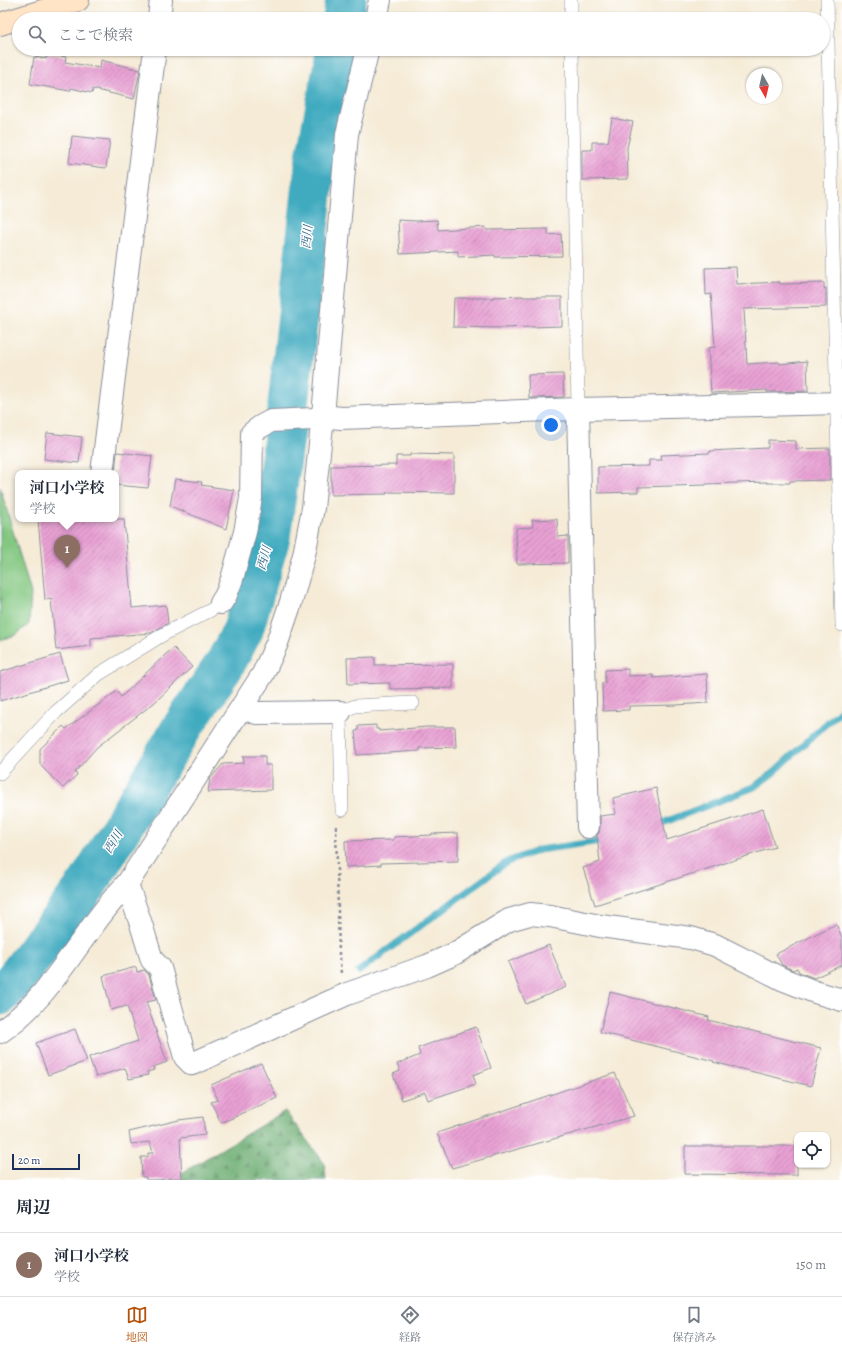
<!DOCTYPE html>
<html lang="ja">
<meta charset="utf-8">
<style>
body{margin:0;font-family:Alegreya,"Noto Serif JP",serif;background:#f6f6f7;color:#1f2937}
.controls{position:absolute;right:12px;bottom:12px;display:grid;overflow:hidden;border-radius:8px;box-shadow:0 1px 3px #0004}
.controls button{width:36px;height:36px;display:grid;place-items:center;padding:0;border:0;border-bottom:1px solid #e0e1e3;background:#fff;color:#1f2937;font:20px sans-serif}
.compass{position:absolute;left:746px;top:68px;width:36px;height:36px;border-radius:50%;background:#fff;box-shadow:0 1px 3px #0004;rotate:172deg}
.scale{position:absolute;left:12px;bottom:10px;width:68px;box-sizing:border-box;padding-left:4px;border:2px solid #1b2f5e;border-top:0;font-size:11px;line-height:14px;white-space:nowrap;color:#1b2f5e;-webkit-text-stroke:3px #fff;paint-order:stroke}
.you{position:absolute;left:551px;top:425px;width:14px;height:14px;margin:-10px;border:3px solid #fff;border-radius:50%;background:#1a73e8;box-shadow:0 0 0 6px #1a73e833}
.badge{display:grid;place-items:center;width:26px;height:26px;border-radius:50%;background:#b45309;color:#fff;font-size:13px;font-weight:700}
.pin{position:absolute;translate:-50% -33px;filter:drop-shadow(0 1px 2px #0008)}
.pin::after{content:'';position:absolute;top:21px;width:14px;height:12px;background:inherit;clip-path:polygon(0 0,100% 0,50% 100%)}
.popup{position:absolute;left:15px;top:470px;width:104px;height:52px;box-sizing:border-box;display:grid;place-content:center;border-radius:8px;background:#fff;filter:drop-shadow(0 1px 3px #0005);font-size:13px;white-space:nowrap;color:#747a83}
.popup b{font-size:15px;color:#1f2937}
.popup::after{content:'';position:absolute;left:50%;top:100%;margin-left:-8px;border:8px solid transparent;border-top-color:#fff}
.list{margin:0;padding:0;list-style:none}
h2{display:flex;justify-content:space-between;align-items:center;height:52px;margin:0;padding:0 16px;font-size:17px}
h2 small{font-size:13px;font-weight:400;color:#747a83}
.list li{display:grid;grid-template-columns:26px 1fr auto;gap:12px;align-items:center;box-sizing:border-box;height:64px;padding:0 16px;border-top:1px solid #e0e1e3}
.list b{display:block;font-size:15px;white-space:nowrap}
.list p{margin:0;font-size:13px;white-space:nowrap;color:#747a83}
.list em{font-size:13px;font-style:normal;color:#747a83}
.icon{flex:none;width:22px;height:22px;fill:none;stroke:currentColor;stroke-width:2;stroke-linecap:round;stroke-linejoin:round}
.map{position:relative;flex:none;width:842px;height:1180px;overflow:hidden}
.search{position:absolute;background:#fff;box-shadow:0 1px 3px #0004;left:12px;right:12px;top:12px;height:44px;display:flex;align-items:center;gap:10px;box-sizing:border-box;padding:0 14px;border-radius:22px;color:#747a83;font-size:15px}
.sheet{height:116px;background:#fff}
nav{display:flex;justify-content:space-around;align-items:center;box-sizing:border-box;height:56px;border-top:1px solid #e0e1e3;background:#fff;font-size:11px;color:#747a83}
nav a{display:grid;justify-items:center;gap:2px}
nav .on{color:#b45309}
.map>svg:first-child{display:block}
.forest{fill:url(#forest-firs);stroke:#426e66}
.garden{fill:#83c781;stroke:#4f7b70}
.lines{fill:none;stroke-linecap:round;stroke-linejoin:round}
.stream{stroke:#3faabf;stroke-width:7}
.river{stroke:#3faabf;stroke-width:41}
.building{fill:url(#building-hatch)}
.lane-casing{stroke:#888d9a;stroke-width:14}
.street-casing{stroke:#888d9a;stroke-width:24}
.secondary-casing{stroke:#888d9a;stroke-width:24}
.path{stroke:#888d9a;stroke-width:2.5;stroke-dasharray:3 3;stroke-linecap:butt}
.lane{stroke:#fff;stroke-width:13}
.street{stroke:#fff;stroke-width:22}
.secondary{stroke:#ffe4c6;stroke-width:22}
.labels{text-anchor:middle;stroke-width:3;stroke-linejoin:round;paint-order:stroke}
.water-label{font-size:12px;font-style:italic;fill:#296085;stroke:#fff}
</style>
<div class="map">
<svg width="842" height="1180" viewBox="0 0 842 1180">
<defs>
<pattern id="forest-firs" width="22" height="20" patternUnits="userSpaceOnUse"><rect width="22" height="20" fill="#6aac6f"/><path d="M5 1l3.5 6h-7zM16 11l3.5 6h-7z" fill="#568c5e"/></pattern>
<pattern id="building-hatch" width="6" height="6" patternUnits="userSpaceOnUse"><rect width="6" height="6" fill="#e9a1d4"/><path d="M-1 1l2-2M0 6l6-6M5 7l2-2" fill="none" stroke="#bc84af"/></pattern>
</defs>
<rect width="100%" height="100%" fill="#fff"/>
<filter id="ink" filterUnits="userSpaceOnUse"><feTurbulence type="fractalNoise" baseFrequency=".025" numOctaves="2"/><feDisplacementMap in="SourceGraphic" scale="8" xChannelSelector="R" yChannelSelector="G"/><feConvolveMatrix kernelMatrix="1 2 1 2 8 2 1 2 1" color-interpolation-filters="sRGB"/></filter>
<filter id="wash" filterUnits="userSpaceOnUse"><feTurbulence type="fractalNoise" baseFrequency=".012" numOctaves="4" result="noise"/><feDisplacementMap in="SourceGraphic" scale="16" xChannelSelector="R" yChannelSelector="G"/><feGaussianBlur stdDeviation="0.9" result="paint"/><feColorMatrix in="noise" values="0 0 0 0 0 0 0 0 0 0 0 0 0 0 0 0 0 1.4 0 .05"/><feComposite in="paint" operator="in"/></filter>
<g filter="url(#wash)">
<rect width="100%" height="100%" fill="#f5ebd6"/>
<path class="forest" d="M285,1111L325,1164L326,1180H170Z"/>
<path class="garden" d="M0,487L31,593L29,624L16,635L0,640Z"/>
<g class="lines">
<g class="stream">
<path d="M655,826L754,787L773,773L842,709"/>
<path d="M359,971L507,862L539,850L607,840"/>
</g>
<g class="river">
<path d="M343,19L346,0"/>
<path d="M0,995L14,981L87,885L181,729L225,664L243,630L270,537L285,430L316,158L337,49"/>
</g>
</g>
<g id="blocks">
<g class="building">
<path d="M47,53L66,57L65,62L100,68L101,60L140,70L134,99L93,89L92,93L71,88L70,91L30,84L34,57L46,59Z"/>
<path d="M612,118L633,122L627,148L628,179L582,180V150H592V142H608Z"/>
<path d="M72,136L110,140L106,168L69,163Z"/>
<path d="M398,220L416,221L437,220L438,230L486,227V230L548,229V235L561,234L562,256L495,257V255L458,257V251L400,254Z"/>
<path d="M736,267L737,284L780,282V284L824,283V289L826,288V307L744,309L747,364L779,362L780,364L807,361L808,391L767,392V390L711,393L708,348L715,347L711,294L706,295L705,268Z"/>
<path d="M523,296V297H562V326L502,328L453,327L454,298H493V297Z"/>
<path d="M563,374L564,397L529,398L528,375Z"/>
<path d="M47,433L82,437L79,463L44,459Z"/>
<path d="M768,440L796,441V449L830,448V480L790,481V483H767V482L706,484V485L638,487V492L598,493V467L649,466V460H662L661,455L710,453V451L768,448Z"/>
<path d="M117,452L152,456L148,488L116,485V473H115Z"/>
<path d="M410,454L454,455V493L387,492V494L331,495V466L396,465V456H410Z"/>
<path d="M175,479L202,482L201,485L234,490L226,529L170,506Z"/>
<path d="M38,519H124L132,608L166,605L168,623L151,633L91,638V646L56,650L51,599L45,600Z"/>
<path d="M557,519L558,537L568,536V563L517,564L516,528L533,527L532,520Z"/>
<path d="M174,648L192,667L154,703L97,747L75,772L77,775L63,788L40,765V749L63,726L66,729L117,691L121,697L166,654Z"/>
<path d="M60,654L68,680L0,701V672Z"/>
<path d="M375,657V665L453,664V688L390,689V683L348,684L347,658Z"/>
<path d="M628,669V676L653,675V678L707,674L708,703L676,705L629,706V710L603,711L602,683H605V670Z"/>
<path d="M376,725V729H379V731L427,727H455L456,747L419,748V751L357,755L355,731H358V726Z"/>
<path d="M243,756H265V765H271V790L208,792L210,779L223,764L244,763Z"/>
<path d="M656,788L667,840L763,809L775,847L595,905L583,868L600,862L597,835L599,833L600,827V816L616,814L613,798Z"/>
<path d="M458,833V861L381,863V865L346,867L345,841L394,840V837L432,835L431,834Z"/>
<path d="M836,924L842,937V965L814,978L799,972L797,968L793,970L782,965L776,954Z"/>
<path d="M549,945L566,987L526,1004L508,962Z"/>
<path d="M136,967L137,972L144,970L149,975L156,1000L146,1002L167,1062L153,1067L154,1070L147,1072L148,1075L129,1079L125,1068L96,1077L89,1057L138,1041L127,1006L111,1010L103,976Z"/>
<path d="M610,992L709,1017L708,1020L821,1048L811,1086L713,1062L714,1061L600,1032Z"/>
<path d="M476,1027L491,1068L473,1075L476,1084L428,1100L425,1092L402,1100L393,1074L400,1071L397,1064L420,1055L418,1048Z"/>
<path d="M75,1029L87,1061L48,1075L36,1043Z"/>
<path d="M261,1063L277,1098L221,1123L211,1102L218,1100L211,1085Z"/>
<path d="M615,1073L634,1116L452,1168L437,1133Z"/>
<path d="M203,1117L205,1135L180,1138L182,1179L146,1180V1177H142L141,1157H148V1153H153L150,1142L131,1144L129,1132L179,1120Z"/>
<path d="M685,1146H797V1175L685,1174Z"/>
</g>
</g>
</g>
<g filter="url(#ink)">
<use href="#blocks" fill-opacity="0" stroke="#888d9a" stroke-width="1"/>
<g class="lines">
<defs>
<g id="lane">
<path d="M571,0V19"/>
<path d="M827,0L842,625"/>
<path d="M572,49L578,409"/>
<path d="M0,773L56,712L99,674L164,634L211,610L221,603"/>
<path d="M342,810L340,712L355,706L413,703"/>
</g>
<g id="street">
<path d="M159,19L161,0"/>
<path d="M376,19L380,0"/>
<path d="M578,409L588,827"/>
<path d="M102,473L155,49"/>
<path d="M221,603L226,595L232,579L245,532L251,498L252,433L260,427L271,421L313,419L323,416L341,418L578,409L842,403"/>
<path d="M242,708L257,713L340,712"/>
<path d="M127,884L141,924L152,960L160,968L185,1057L192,1064L347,994L427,966L454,954L509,920L530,914L550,916L600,926L691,938L715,945L782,979L815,992L842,1000"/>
<path d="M0,1032C55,995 81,931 127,884L263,674L277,643L291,602L304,555L313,508L323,416L347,134L368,49"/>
</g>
<path id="secondary" d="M0,24L78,0"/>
</defs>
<use href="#lane" class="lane-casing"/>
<use href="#street" class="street-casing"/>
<use href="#secondary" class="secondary-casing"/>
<path class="path" d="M336,826L339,954L341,973"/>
<use href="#lane" class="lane"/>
<use href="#street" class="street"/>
<use href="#secondary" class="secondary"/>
</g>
</g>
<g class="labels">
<g class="water-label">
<text transform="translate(307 237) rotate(-84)" y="4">西川</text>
<text transform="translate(264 558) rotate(-74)" y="4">西川</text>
<text transform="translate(113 842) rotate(-59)" y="4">西川</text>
</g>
</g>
</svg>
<div class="controls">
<button><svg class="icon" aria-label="locate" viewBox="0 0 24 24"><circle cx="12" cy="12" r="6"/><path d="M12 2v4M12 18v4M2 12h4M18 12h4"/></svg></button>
</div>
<svg class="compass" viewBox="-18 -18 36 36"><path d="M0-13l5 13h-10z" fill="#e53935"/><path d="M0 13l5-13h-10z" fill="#747a83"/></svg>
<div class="scale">20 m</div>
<div class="you"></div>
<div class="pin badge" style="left:67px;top:568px;background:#8d6e63">1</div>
<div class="popup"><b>河口小学校</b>学校</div>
<div class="search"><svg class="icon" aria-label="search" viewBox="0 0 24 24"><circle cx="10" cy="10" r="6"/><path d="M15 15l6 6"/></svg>ここで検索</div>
</div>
<section class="sheet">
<h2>周辺<small></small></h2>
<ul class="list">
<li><span class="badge" style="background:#8d6e63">1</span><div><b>河口小学校</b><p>学校</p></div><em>150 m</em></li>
</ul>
</section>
<nav>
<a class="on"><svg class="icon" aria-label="map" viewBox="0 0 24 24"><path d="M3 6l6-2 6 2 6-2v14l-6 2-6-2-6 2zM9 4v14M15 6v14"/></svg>地図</a>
<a><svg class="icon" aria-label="directions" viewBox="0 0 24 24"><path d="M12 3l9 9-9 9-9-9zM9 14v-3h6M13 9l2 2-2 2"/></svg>経路</a>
<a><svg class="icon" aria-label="saved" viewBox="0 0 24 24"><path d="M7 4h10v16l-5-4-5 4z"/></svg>保存済み</a>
</nav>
